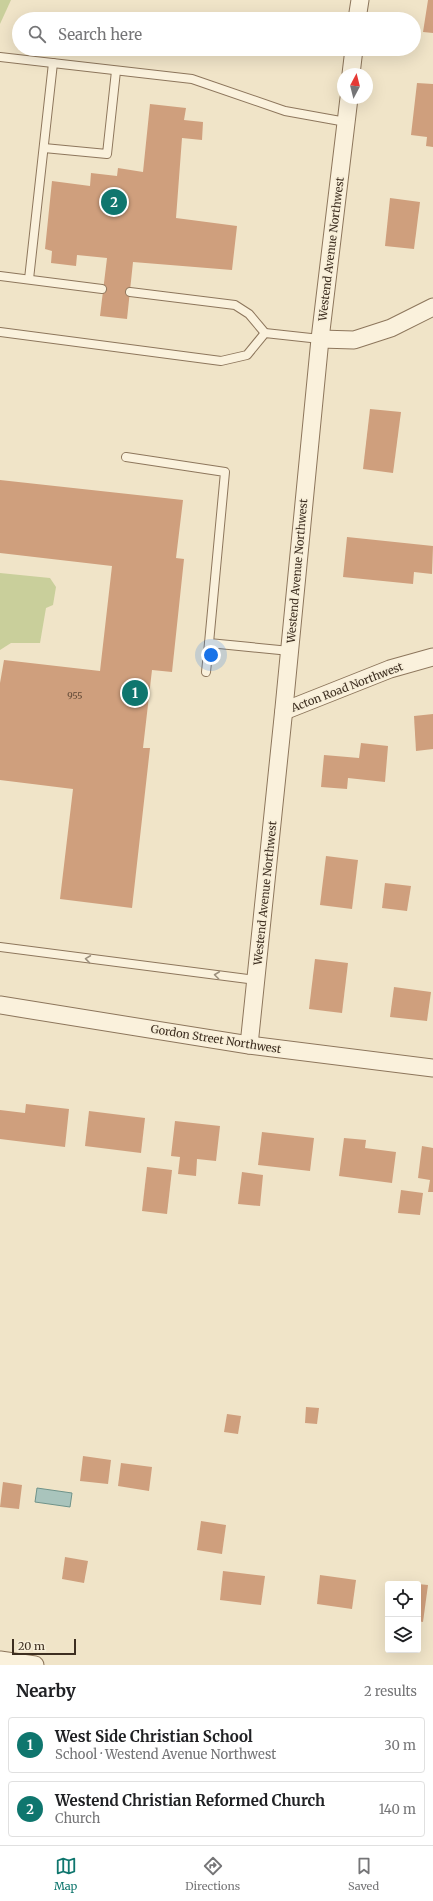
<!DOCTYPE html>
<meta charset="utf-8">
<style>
body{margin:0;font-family:Merriweather,serif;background:#f2f2f2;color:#202124}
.controls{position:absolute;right:12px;bottom:12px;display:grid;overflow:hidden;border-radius:4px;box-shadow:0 4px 16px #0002}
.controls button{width:36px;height:36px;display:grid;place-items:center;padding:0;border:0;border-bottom:1px solid #e0e0e0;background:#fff;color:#202124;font:20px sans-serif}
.compass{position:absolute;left:337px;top:68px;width:36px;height:36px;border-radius:50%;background:#fff;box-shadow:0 4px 16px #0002;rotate:7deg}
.scale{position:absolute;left:12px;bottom:10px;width:64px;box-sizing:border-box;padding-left:4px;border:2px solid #3d2e20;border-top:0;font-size:11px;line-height:14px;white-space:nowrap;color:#3d2e20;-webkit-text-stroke:3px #f7eed8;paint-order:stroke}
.you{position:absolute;left:211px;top:655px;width:14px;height:14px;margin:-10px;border:3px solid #fff;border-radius:50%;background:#1a73e8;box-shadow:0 0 0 6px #1a73e833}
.badge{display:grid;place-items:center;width:26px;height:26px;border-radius:50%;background:#0f766e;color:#fff;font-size:13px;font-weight:700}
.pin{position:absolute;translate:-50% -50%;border:2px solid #fff;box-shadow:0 1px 4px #0006}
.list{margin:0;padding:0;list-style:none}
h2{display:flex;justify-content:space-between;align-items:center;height:52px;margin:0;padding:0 16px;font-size:17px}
h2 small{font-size:13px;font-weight:400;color:#757577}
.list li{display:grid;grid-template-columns:26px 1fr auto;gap:12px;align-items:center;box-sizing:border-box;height:56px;margin:0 8px 8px;padding:0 8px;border:1px solid #e0e0e0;border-radius:4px}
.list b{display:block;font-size:15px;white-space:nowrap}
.list p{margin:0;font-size:13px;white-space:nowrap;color:#757577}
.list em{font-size:13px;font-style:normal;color:#757577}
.icon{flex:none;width:22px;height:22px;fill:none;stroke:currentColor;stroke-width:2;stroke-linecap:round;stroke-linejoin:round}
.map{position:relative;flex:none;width:433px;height:1665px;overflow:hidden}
.search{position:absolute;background:#fff;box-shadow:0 4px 16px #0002;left:12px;right:12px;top:12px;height:44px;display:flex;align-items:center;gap:10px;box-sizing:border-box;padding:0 14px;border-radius:22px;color:#757577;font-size:15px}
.sheet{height:180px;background:#fff}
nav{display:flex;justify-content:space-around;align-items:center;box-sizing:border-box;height:56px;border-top:1px solid #e0e0e0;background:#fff;font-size:11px;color:#757577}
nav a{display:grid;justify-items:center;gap:2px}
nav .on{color:#0f766e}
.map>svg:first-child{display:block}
.green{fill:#c9cf9b}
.water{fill:#a9c4bc;stroke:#6f938a}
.building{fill:#cf9f7d}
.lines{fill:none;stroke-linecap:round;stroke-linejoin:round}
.lane-casing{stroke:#8d765c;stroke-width:10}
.street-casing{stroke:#8d765c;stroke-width:19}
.lane{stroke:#faf1dc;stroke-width:8}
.street{stroke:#faf1dc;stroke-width:17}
.oneway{stroke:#9c907e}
.labels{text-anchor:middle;stroke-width:3;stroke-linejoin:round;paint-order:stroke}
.number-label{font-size:9px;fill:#624a37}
.street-label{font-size:11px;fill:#3d2e20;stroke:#f7eed8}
</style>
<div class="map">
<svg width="433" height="1665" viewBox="0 0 433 1665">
<rect width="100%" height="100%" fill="#f0e4c8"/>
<g class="green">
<path d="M0,0H11L0,24Z"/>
<path d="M0,573L50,578L56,587L53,605L46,608L40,643H11L0,650Z"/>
</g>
<path class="water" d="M37,1488L72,1493L70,1507L35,1502Z"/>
<g class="building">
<path d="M428,0H433V33L423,32Z"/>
<path d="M417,83L433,84V147L426,146L427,137L411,135Z"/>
<path d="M150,104L186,108L184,120L203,122L202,140L182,138L176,218L237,226L232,270L133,262L127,319L100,316L107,258L77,255L76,266L51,263L52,251L45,249L52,181L90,186L91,173L117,176L118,168L143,172Z"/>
<path d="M390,198L420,202L414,249L385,246Z"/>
<path d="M370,409L401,412L393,473L363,469Z"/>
<path d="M0,480L183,500L176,558L184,559L172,672L152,670L143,748H150L132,908L60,899L73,789L0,780V683L4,660L100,671L112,566L0,553Z"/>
<path d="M347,537L433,546L432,574L414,572L413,584L343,577Z"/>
<path d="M433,714V749L416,751L414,716Z"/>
<path d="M361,743L388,746L385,782L348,778L347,789L321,787L324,755L359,758Z"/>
<path d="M326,856L358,860L352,909L320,905Z"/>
<path d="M385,883L411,886L407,911L382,908Z"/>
<path d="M315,959L348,963L342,1013L309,1009Z"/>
<path d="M394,987L431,992L427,1021L390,1017Z"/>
<path d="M26,1104L69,1109L65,1147L0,1139V1110L25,1113Z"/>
<path d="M89,1111L145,1118L141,1153L85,1146Z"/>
<path d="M175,1121L220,1126L216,1161L197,1159L196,1176L178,1174L180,1157L171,1156Z"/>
<path d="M262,1132L314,1138L310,1171L258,1165Z"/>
<path d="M344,1138L366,1140L365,1148L396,1152L392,1183L339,1176Z"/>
<path d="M422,1146L433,1148V1192H428L430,1180L418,1178Z"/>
<path d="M147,1167L172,1170L167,1214L142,1211Z"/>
<path d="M242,1172L263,1175L260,1206L238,1204Z"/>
<path d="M401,1190L423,1193L420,1215L398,1213Z"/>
<path d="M306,1407L319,1408L317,1424L305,1423Z"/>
<path d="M227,1414L241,1416L238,1434L224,1432Z"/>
<path d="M83,1456L111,1460L108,1484L80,1481Z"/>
<path d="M121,1463L152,1467L149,1491L118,1486Z"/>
<path d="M3,1482L22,1485L19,1509L0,1507Z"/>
<path d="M201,1521L226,1525L222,1554L197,1550Z"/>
<path d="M65,1557L88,1561L84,1583L62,1579Z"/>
<path d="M223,1571L265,1576L261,1605L220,1600Z"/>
<path d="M320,1575L356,1580L352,1609L317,1604Z"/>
<path d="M395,1581L411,1583V1584H395Z"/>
<path d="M418,1584L428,1585L423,1622L418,1621Z"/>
</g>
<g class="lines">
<defs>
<g id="lane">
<path d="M0,57L192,79L285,111L346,122"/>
<path d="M44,148L107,154L116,71"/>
<path d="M0,276L102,289"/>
<path d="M29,279L53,63"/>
<path d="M130,292L235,305L249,314L265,333"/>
<path d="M0,332L221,361L247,355L265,333L320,339"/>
<path d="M126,457L225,472L209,643L290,651"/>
<path d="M206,672L209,643"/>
<path d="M0,947L256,980"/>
</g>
<g id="street">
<path d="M357,19L360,0"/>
<path d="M351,74L354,49"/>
<path d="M320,339L354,340L391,328L433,307"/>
<path d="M284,711L390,669L433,657"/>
<path d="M0,1005L249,1045L433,1068"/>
<path d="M249,1045L284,708L320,339L349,98"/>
<path d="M0,1660L35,1665"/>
</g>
</defs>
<use href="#lane" class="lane-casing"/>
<use href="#street" class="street-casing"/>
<use href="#lane" class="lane"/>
<use href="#street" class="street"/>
</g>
<defs><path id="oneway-chevron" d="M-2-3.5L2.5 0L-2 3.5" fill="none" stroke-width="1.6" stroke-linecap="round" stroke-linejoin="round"/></defs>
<g class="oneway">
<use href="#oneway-chevron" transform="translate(88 959) rotate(-172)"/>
<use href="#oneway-chevron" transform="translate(217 975) rotate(-173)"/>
</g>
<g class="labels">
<g class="number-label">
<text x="75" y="699">955</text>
</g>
<g class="street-label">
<text transform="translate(331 249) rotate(-83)" y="4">Westend Avenue Northwest</text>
<text transform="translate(297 571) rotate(-85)" y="4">Westend Avenue Northwest</text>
<text transform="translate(347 687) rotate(-21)" y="4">Acton Road Northwest</text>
<text transform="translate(265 893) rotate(-84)" y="4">Westend Avenue Northwest</text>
<text transform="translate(216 1039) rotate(9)" y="4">Gordon Street Northwest</text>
</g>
</g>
</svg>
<div class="controls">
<button><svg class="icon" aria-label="locate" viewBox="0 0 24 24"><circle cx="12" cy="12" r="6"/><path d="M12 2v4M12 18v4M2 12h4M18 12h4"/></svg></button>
<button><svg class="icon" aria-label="layers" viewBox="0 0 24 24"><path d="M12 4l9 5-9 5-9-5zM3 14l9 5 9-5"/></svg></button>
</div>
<svg class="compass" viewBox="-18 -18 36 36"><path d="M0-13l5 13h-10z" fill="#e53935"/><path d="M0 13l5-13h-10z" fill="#757577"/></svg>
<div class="scale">20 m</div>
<div class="you"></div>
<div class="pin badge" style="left:135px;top:693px">1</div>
<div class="pin badge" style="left:114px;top:202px">2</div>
<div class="search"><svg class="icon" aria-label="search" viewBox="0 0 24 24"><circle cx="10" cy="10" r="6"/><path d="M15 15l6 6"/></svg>Search here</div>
</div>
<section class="sheet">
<h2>Nearby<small>2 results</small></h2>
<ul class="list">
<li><span class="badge">1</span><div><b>West Side Christian School</b><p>School · Westend Avenue Northwest</p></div><em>30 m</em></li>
<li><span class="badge">2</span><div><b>Westend Christian Reformed Church</b><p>Church</p></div><em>140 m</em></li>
</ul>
</section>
<nav>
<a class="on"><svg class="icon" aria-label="map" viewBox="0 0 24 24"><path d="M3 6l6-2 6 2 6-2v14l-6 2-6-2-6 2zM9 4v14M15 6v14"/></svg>Map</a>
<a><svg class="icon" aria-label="directions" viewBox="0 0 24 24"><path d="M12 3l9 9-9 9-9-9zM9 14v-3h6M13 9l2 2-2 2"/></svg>Directions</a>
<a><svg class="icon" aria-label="saved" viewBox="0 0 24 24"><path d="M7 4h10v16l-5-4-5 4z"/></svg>Saved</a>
</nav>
